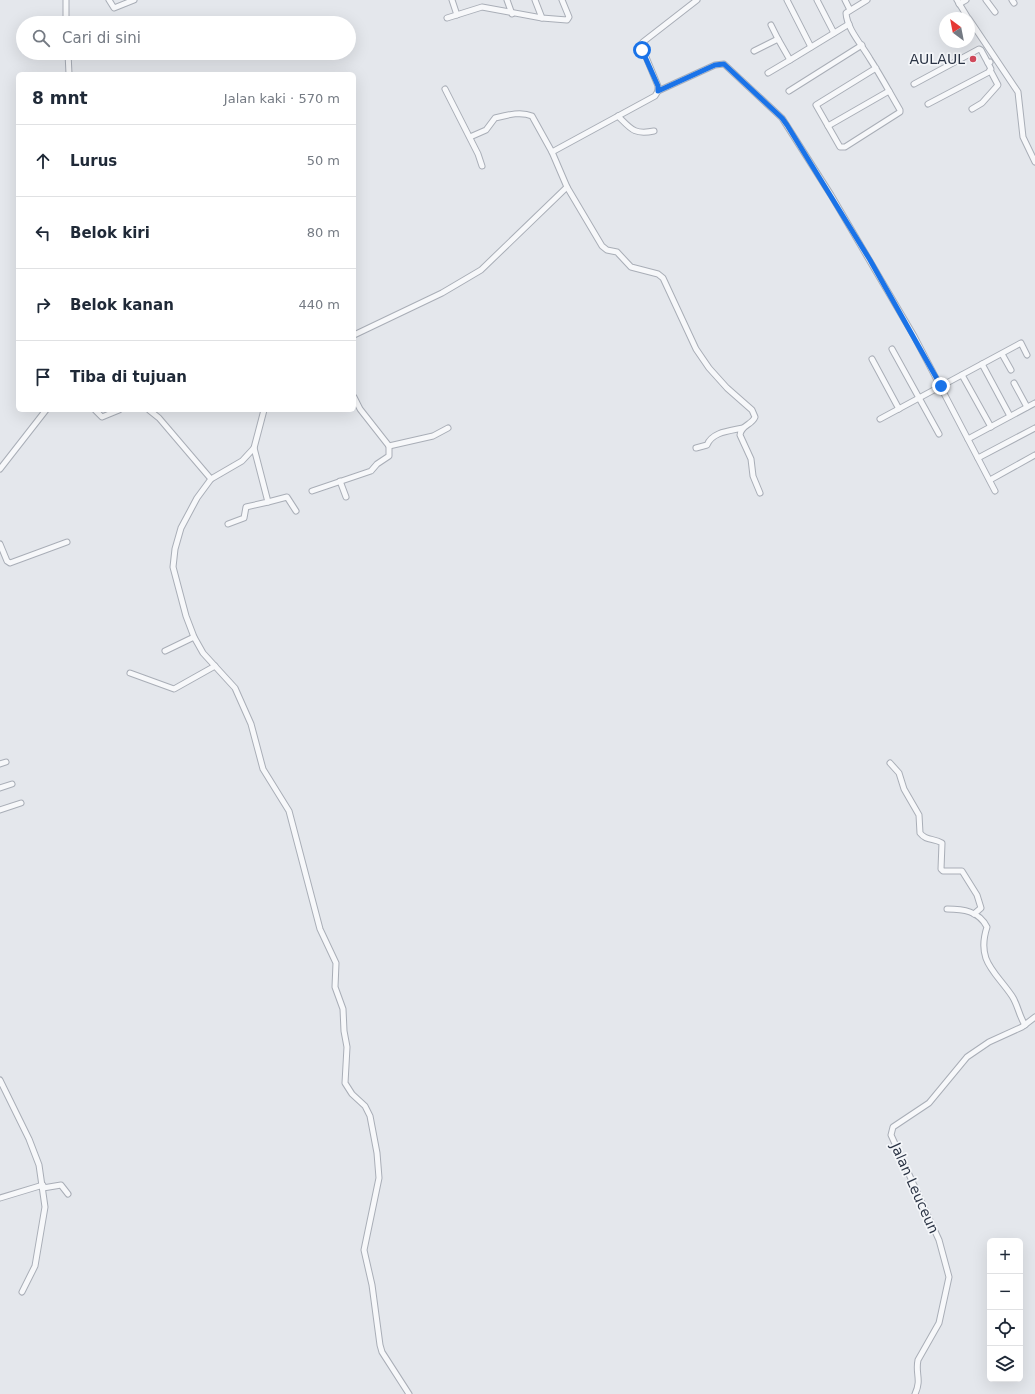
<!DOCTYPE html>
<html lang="id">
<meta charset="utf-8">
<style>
body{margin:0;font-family:"DejaVu Sans",sans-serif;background:#f2f2f3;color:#1f2937}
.controls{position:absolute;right:12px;bottom:12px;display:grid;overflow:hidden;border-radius:6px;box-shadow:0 4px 16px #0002}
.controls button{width:36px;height:36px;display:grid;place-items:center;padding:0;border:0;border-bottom:1px solid #e0e1e3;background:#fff;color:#1f2937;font:20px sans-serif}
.compass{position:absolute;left:939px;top:12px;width:36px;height:36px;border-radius:50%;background:#fff;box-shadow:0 4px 16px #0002;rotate:328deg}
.stop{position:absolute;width:12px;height:12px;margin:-9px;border:3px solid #1a73e8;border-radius:50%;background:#fff}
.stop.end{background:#1a73e8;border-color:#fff;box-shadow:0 1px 4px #0008}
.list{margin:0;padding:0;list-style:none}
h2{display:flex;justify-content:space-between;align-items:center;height:52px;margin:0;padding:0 16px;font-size:17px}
h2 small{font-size:13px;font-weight:400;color:#747a83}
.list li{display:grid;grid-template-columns:26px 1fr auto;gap:12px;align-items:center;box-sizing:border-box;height:72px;padding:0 16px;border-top:1px solid #e0e1e3}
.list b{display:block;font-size:15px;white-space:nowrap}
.list em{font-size:13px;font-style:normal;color:#747a83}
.icon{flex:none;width:22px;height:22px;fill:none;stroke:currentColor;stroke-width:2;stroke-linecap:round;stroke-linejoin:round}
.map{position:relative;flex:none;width:1035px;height:1394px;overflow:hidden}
.search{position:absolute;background:#fff;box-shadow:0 4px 16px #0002;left:16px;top:16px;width:340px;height:44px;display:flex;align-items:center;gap:10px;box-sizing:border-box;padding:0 14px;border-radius:22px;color:#747a83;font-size:15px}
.panel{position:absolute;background:#fff;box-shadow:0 4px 16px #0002;left:16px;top:72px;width:340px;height:340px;border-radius:6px}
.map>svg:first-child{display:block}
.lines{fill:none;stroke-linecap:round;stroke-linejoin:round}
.street-casing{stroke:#a9aeb7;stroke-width:7}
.street{stroke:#f7f8fa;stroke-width:5}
.route{stroke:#1a73e8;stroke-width:5}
.poi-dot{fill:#d1495b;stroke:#f4f6f9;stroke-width:1.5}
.labels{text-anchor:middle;stroke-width:3.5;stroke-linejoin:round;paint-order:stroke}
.poi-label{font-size:14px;fill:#2b3445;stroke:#f4f6f9;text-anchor:end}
.street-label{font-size:14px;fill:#2b3445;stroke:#f4f6f9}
</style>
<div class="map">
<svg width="1035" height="1394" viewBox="0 0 1035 1394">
<rect width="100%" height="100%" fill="#e4e7ec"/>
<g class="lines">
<defs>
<g id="street">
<path d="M109,0L114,8L134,0"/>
<path d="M452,0L457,15"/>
<path d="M507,0L512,14"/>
<path d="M535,0L542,18"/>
<path d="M697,0L643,42L641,45L658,86V91L655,96L552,152L567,187L602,246L607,250L617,252L631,267L658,274L663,278L696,349L709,368L727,388L752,410L755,417C752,425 741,425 740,435L751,459L753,476L760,493"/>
<path d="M787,0L811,47"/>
<path d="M817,0L834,33"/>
<path d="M845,0L850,10"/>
<path d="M867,0L846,13C847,29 862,45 870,59C881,76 890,93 900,110V112L845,147H840L816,105L876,68"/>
<path d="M957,0L968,18"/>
<path d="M986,0L995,12"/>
<path d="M1012,0L1014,3"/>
<path d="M959,4L966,0"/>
<path d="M447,18L482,7L542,18L567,20L569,17L562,0"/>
<path d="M969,19L1018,92L1023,137L1035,162"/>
<path d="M66,23V0"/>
<path d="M771,25L778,39"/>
<path d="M754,51L778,39L790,60L849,24"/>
<path d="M68,53L69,74"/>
<path d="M768,73L790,60"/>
<path d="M914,84L979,49L981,50L988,63"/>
<path d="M445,89L478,154L482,166"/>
<path d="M658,91L715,65L724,64L782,118L831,195L914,336L995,491"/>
<path d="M789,91L862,45"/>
<path d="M928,104L989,72L991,69L988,63L990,62"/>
<path d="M972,109L982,103L998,85L990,70"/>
<path d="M618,116C631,129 634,135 654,131"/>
<path d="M828,126L889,91"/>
<path d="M470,137L486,130L495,118C507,115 521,111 532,116L552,152"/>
<path d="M354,335L442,293L481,270L567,187"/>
<path d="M892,349L939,434"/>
<path d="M1002,354L1011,370"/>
<path d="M872,359L899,409"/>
<path d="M982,364L1010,416"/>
<path d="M962,375L991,427"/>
<path d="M1014,383L1027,407"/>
<path d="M354,397L360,409L389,446L433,436L448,428"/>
<path d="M95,410L102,417L119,410"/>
<path d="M149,410L159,418L211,479"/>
<path d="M264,410L254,448L242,461L211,479L197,498L181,528L175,549L173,567L186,616L194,637L203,653L235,688L251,724L263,769L289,811L320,929L336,963L335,987L343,1009L344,1031L347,1047L345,1083L352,1094L365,1106L370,1116L377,1153L379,1178L364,1250L372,1285L380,1345L382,1352L409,1394"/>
<path d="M880,419L1021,343L1027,355"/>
<path d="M968,439L1035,403"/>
<path d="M696,448L707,445C712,432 729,431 743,428"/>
<path d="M978,458L1035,428"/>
<path d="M0,469L46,410"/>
<path d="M990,480L1035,455"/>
<path d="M340,481L346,497"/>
<path d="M312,491L371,471L377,464L389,456V446"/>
<path d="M268,502L287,497L296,511"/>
<path d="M228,524L244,518L246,507L268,502L254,448"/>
<path d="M0,544L7,561L10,563L67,542"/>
<path d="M165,651L194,637"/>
<path d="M130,673L174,689L215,666"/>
<path d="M890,763L899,773L904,789L919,815L920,833C926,841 934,838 942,843L941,869L943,871H962L977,895L981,908L974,914"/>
<path d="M0,764L6,762"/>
<path d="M0,788L12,784"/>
<path d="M0,810L21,803"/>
<path d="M947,909C963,909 979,911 987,927C976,961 995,971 1012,996C1018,1005 1019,1016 1025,1025"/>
<path d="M0,1080L29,1139L39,1165L45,1207L35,1266L22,1292"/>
<path d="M43,1188L61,1185L68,1194"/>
<path d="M0,1198L43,1185"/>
<path d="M915,1394C922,1379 915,1374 918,1360L939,1323L949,1277L939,1240L891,1135L893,1127L929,1103L967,1057L989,1042L1022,1027L1035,1017"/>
</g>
</defs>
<use href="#street" class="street-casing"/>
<use href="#street" class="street"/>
</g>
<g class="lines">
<path class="route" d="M642,50L658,86V91L715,65L724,64L782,118L787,125L870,260L941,386"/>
</g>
<circle class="poi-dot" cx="973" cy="59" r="4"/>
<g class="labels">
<g class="poi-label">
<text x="965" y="64">AULAUL</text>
</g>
<g class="street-label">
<text transform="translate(915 1188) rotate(66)" y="5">Jalan Leuceun</text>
</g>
</g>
</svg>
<div class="controls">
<button>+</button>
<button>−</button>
<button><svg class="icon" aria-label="locate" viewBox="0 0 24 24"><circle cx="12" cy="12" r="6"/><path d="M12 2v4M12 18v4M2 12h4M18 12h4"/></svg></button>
<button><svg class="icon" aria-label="layers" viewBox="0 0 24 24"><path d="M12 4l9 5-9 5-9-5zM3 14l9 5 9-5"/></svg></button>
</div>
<svg class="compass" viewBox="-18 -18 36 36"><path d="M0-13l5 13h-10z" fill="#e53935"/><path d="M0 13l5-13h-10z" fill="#747a83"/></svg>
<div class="stop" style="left:642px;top:50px"></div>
<div class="stop end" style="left:941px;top:386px"></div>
<div class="search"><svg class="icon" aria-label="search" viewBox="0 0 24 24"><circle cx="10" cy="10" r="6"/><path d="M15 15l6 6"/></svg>Cari di sini</div>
<section class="panel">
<h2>8 mnt<small>Jalan kaki · 570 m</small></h2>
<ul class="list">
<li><svg class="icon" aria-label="ahead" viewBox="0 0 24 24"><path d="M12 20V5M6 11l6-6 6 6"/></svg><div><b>Lurus</b></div><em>50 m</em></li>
<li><svg class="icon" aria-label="left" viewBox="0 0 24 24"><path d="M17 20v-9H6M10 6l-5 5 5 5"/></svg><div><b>Belok kiri</b></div><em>80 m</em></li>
<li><svg class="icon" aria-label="right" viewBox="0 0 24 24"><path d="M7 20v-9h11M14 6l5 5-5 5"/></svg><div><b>Belok kanan</b></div><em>440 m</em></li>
<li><svg class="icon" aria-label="arrive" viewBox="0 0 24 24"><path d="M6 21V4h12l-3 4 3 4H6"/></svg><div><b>Tiba di tujuan</b></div></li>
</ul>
</section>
</div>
